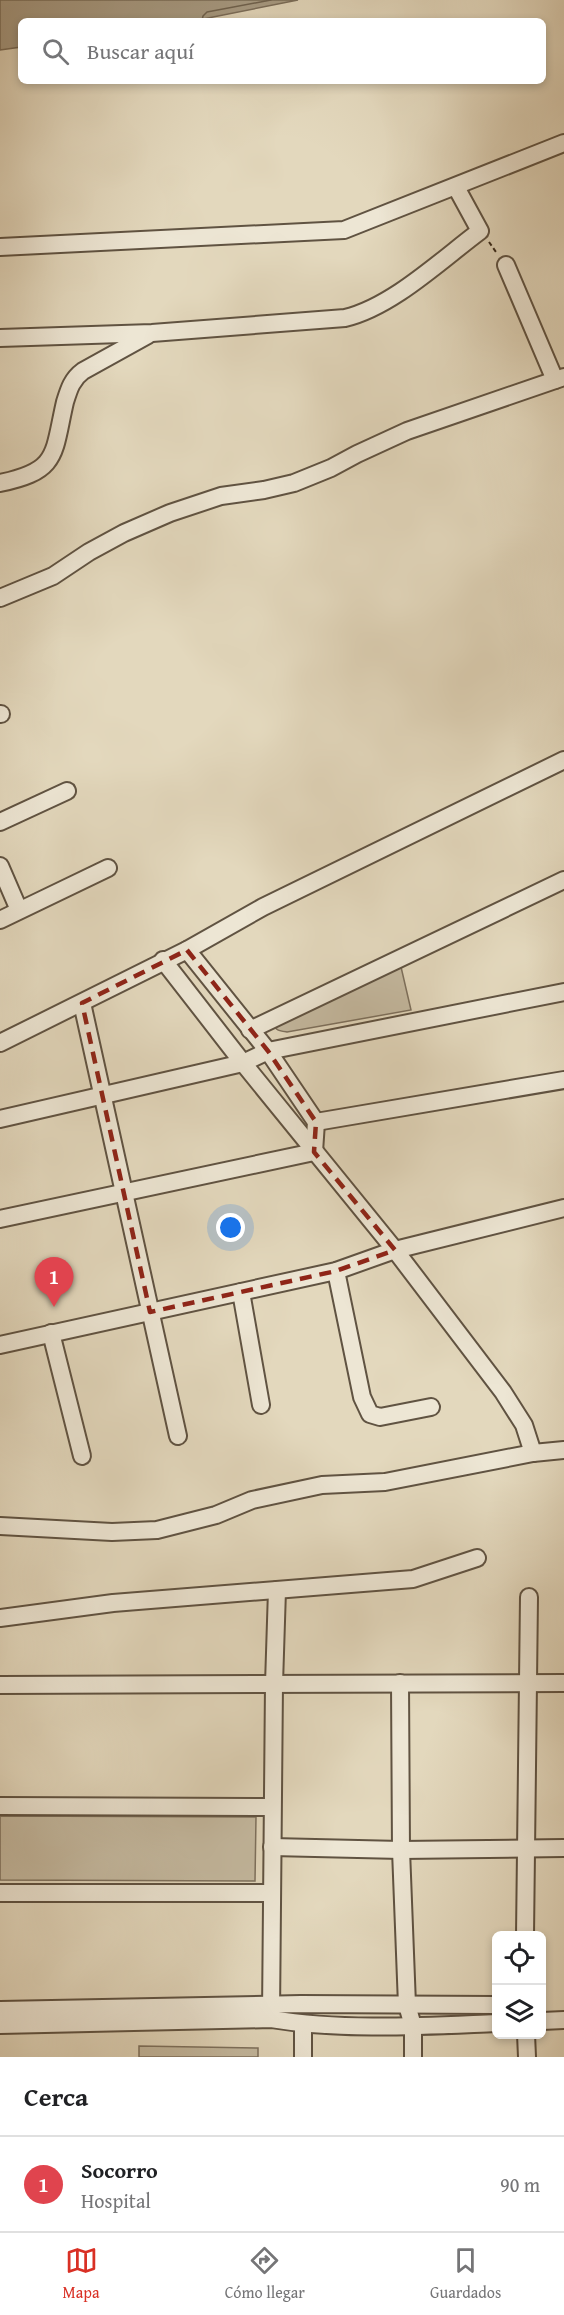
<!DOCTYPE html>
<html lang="es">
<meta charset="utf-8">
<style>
body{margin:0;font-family:"Gentium Book Plus",serif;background:#f6f6f6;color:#202124}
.controls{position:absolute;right:18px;bottom:18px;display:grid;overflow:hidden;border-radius:9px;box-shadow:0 3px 9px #0003}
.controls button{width:54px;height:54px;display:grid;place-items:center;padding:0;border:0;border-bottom:2px solid #e0e0e0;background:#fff;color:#202124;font:30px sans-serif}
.you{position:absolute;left:231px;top:1228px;width:21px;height:21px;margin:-15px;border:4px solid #fff;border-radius:50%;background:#1a73e8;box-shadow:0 0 0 9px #1a73e833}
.badge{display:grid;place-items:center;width:39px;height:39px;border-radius:50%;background:#d93025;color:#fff;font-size:20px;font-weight:700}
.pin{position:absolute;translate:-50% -50px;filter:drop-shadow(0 2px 3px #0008)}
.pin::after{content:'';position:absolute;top:32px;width:21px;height:18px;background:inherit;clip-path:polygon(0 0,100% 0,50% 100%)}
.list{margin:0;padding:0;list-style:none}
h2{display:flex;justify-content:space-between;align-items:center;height:78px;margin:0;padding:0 24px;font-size:26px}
h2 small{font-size:20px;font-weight:400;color:#757577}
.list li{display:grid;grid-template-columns:39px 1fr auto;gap:18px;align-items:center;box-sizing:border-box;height:96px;padding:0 24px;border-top:2px solid #e0e0e0}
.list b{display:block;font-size:22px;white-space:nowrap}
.list p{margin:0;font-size:20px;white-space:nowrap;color:#757577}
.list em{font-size:20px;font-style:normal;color:#757577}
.icon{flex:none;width:33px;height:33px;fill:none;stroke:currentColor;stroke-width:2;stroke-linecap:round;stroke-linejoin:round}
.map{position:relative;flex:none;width:564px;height:2057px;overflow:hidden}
.search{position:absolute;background:#fff;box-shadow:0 3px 9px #0003;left:18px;right:18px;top:18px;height:66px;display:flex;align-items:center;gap:15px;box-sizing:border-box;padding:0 21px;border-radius:9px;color:#757577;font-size:22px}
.sheet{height:174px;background:#fff}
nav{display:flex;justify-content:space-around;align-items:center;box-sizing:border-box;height:84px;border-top:2px solid #e0e0e0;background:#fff;font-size:16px;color:#757577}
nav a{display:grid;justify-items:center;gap:3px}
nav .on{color:#d93025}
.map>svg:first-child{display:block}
.green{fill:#c5baa1;stroke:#7d705d;stroke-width:1.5}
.water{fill:#a89c85;stroke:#7a6d5a;stroke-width:1.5}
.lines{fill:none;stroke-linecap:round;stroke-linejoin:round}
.shore{stroke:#6e624f;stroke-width:1.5}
.minor-casing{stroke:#605342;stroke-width:20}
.path{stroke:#352719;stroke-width:2;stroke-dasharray:4.5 3;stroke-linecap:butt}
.minor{stroke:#ede6d4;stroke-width:16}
.marked{fill:none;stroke:#8f2418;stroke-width:4.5;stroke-dasharray:12 8;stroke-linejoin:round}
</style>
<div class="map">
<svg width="564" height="2057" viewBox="0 0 564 2057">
<rect width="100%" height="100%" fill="#e3d8bd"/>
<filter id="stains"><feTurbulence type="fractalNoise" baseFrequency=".00333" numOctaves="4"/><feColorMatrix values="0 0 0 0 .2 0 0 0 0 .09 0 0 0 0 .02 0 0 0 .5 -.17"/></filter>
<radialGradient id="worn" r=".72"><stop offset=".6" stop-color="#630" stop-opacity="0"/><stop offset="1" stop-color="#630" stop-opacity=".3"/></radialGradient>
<g class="green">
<path d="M398,954L411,1010L287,1032C279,1031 276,1031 273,1023Z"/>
<path d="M0,1816L256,1817L255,1881L0,1880Z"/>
<path d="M139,2046L258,2048V2057H139Z"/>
</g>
<path class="water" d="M0,0H298L193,21H21V47L0,50Z"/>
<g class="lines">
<path class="shore" d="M202,21L203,16L207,12L271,0"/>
<defs>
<g id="minor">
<path d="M0,247L344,230L564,143"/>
<path d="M506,265L555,380"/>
<path d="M0,338L152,333L345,318C392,307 441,260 480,231L456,187"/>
<path d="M0,483C59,471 53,454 65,402C69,389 72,379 83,371L148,335"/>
<path d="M0,598L53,576L89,552L124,533L170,513L221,496L264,490L294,483L331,468L357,454L407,431L564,377"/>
<path d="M0,714H1"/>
<path d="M0,822L67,791"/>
<path d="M0,866L19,910"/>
<path d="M0,920L108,868"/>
<path d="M187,950L268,1051L564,992"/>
<path d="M163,960L243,1063L395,1250L503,1392L524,1425L533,1453"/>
<path d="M82,1003L178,1436"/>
<path d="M250,1030L564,880"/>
<path d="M0,1043L187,950L263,907L564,760"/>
<path d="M0,1119L243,1063L268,1051L316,1122L314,1152"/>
<path d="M316,1122L564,1080"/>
<path d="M0,1219L314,1152"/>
<path d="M336,1271L362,1397L370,1414L380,1417L431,1407"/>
<path d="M241,1292L261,1405"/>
<path d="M51,1333L82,1456"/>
<path d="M0,1345L336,1271L395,1250L564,1208"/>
<path d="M0,1526L112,1532L157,1530L216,1515L252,1500L322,1485L385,1482L533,1453L564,1450"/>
<path d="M0,1618L113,1603L413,1579L477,1558"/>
<path d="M400,1683L401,1850L407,2005L413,2026V2057"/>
<path d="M0,1685L564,1683"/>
<path d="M0,1806L272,1807"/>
<path d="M272,1847L401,1850L564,1848"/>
<path d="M0,1893H272"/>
<path d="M525,1936L529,1597"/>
<path d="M0,2010L301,2004L496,2005"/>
<path d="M271,2015L274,1684L277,1590"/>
<path d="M542,2021L564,2020"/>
<path d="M0,2025L271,2019C345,2031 422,2026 496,2023"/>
<path d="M526,2034L527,2057"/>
<path d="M303,2057V2024"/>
</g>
</defs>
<use href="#minor" class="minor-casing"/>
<path class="path" d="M489,242L496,252"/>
<use href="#minor" class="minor"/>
</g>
<path class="marked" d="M187,950L268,1051L316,1122L314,1152L395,1250L336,1271L150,1312L82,1003Z"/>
<rect width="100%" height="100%" filter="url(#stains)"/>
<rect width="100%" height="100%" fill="url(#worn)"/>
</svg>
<div class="controls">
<button><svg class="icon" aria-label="locate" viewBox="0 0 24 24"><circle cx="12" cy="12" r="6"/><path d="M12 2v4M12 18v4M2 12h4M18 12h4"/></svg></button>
<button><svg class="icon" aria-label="layers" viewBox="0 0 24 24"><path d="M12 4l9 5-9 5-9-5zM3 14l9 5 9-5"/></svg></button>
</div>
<div class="you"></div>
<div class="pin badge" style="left:54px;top:1307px;background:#e0444e">1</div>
<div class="search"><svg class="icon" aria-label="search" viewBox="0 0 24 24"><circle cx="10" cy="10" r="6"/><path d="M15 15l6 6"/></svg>Buscar aquí</div>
</div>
<section class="sheet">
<h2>Cerca<small></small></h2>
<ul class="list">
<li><span class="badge" style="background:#e0444e">1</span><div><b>Socorro</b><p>Hospital</p></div><em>90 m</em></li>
</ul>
</section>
<nav>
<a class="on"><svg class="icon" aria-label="map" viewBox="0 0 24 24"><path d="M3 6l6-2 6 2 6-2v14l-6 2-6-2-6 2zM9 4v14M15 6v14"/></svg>Mapa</a>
<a><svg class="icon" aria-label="directions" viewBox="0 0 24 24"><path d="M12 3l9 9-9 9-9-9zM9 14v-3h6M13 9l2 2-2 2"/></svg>Cómo llegar</a>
<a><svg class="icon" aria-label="saved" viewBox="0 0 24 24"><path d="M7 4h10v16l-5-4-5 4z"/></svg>Guardados</a>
</nav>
